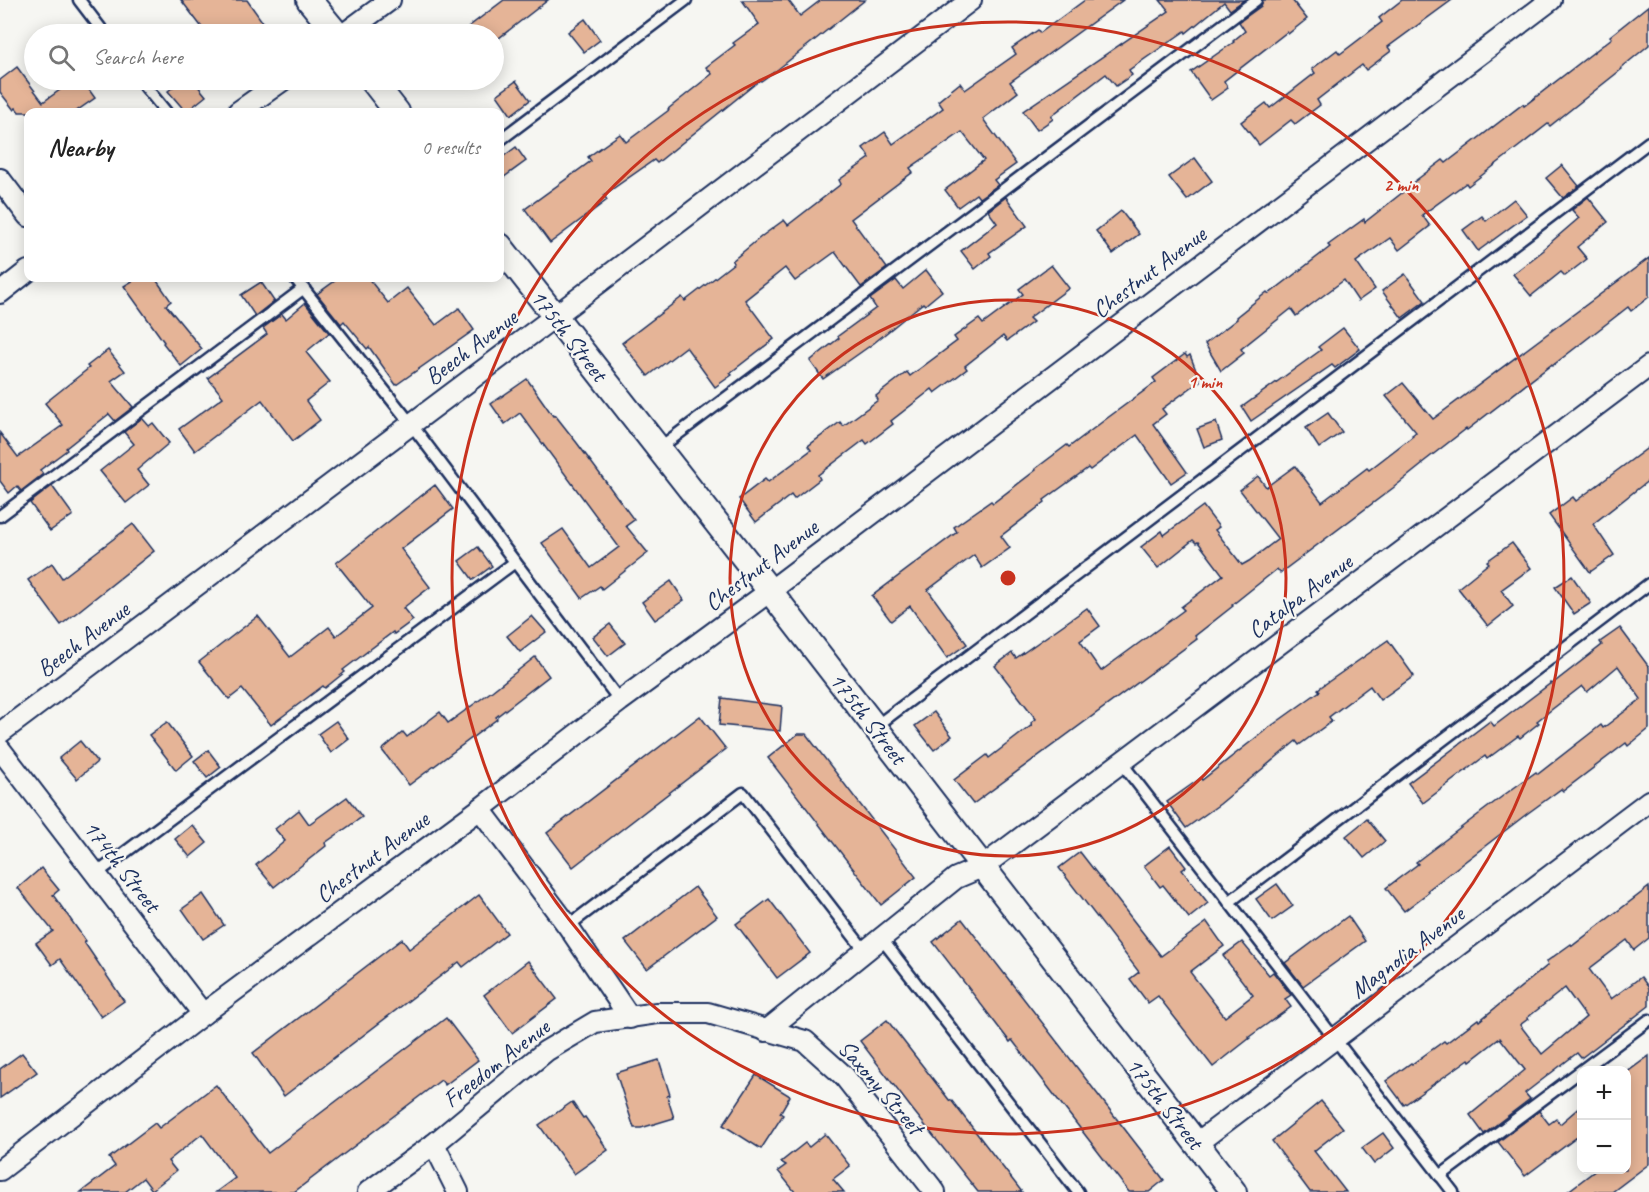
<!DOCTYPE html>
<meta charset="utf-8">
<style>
body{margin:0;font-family:Caveat,sans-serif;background:#f6f6f6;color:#222}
.controls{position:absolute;right:18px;bottom:18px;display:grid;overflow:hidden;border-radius:12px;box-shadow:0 3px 15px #0003}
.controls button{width:54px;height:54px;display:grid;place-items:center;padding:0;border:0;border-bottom:2px solid #e0e0e0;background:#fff;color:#222;font:30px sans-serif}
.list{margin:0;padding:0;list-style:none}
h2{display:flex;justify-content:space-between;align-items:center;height:78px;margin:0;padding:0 24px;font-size:26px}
h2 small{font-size:20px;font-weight:400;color:#767676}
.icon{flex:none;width:33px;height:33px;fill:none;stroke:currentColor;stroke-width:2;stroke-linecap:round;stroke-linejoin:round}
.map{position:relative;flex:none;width:1649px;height:1192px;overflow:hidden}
.search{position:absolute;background:#fff;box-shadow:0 3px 15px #0003;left:24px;top:24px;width:480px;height:66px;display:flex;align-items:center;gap:15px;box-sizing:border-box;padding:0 21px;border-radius:33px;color:#767676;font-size:22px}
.panel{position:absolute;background:#fff;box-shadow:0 3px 15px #0003;left:24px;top:108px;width:480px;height:174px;border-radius:12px}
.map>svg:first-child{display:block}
.building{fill:#e5b497;stroke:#1b2f5e;stroke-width:1.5;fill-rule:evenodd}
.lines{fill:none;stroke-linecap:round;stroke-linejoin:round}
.service-casing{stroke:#1b2f5e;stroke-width:15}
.minor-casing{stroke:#1b2f5e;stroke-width:24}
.tertiary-casing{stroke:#1b2f5e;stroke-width:28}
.service{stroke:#f6f6f2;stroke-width:10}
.minor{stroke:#f6f6f2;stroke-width:20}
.tertiary{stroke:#f6f6f2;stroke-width:24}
.ring{fill:none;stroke:#c8321e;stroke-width:3}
.labels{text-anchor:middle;stroke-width:4.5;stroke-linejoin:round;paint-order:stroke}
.street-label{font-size:24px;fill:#1b2f5e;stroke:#f6f6f2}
.centre{fill:#c8321e;stroke:#f6f6f2;stroke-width:3}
.ring-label{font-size:18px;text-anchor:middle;font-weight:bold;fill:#c8321e;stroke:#f6f6f2;stroke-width:4.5;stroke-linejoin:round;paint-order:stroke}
</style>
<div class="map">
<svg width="1649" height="1192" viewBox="0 0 1649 1192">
<rect width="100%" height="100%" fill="#f6f6f2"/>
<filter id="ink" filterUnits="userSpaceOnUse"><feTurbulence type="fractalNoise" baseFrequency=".0167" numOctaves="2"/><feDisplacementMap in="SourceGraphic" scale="12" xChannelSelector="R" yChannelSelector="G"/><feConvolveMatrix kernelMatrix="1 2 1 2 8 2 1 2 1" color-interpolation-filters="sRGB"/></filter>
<g filter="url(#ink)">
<g class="building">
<path d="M181,0H247L271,34H207Z"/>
<path d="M504,0H548L495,41L494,34H459Z"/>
<path d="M742,0H788L800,16L821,0H865L777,70L761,81L760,80L657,163L654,160L604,195L607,200L550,243L525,209L591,161L588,157L620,134L626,142L669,110L668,109L712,74L706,67L735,45L733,43L759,24Z"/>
<path d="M1085,0H1123L1010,82L1018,92L983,119L1016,164L994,180L998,185L979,198L976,194L958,207L945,190L984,160L962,132L910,168L913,172L851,219L887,268L861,287L835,252L795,281L785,268L745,300L774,339L730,373L732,375L715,387L686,347L648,376L622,343L682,297L685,301L734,263L732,261L762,236L784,220L788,225L841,184L839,180L870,158L863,148L885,132L893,144L943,108L938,101L960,83L965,90L1016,54L1012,48L1038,30L1040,33Z"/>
<path d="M1160,0H1244L1230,10L1224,2L1186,33L1185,31L1129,70L1132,75L1116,86L1106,74L1051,116L1053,119L1037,130L1023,111L1169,11Z"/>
<path d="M1263,0H1292L1307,19L1288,34L1287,32L1224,81L1228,88L1211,100L1191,72L1234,42L1233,41L1245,31L1239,22L1261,6Z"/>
<path d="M1402,0H1452L1388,47L1391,51L1366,70L1362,65L1317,100L1320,105L1295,124L1291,120L1259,145L1241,122L1266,103L1270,108L1315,73L1312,69L1337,50L1340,54L1382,22L1379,18Z"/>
<path d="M1649,5V45L1621,68L1622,69L1550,126L1548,124L1468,186L1466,183L1422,215L1430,226L1399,250L1390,238L1356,262L1375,289L1358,301L1344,280L1296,316L1291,309L1241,349L1244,353L1221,371L1205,344L1237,319L1236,317L1267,292L1269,294L1330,247L1328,245L1364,219L1365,222L1412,185L1411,184L1443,160L1446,163L1523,104L1524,106L1612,38L1610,36Z"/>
<path d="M585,19L600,40L584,52L568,32Z"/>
<path d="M17,67L43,102L74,80H82L95,98L75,112H19L16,108L14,110L0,92V80Z"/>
<path d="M182,80H193L206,96L186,112L168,91Z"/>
<path d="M516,81L530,100L511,115L497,95Z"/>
<path d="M516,147L526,161L500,180V159Z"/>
<path d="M1195,158L1212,181L1187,200L1169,177Z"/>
<path d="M1562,165L1579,186L1563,198L1546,178Z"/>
<path d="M1006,197L1027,226L989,253L991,256L975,269L961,251L997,223L988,211Z"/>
<path d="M1588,197L1608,222L1577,247L1587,259L1565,276L1561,272L1531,296L1513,274L1544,250L1543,249L1579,218L1572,210Z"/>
<path d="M1514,199L1527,215L1478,251L1463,230L1482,216L1486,221Z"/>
<path d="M1121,211L1139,234L1113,254L1096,231Z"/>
<path d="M1649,258V297L1631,311L1628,307L1552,366L1551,365L1467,430L1466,429L1422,463L1423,464L1393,488L1280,573L1277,569L1232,605L1233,606L1195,636L1197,639L973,804L954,780L987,755L989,758L1032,725L1031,723L1036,719L995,666L1012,653L1016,658L1087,608L1100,626L1080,641L1101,671L1184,610L1181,607L1223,575L1198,542L1196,543L1193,540L1158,568L1141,547L1162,531L1164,535L1203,506L1219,527L1215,530L1242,565L1249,561L1278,539L1240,490L1258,476L1266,487L1295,466L1322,502L1367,468L1369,470L1413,436L1412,435L1416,432L1386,396L1403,383L1433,419Z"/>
<path d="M1051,265L1069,288L1029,318L1033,322L1007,341L1003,336L965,366L967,369L935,393L932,389L891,421L893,424L867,444L864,440L818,475L820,479L794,499L791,495L756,522L739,499L765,479L768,482L811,450L808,446L840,422L843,426L878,400L876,396L907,372L910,376L957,341L954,337L979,319L983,324L1023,294L1019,289Z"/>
<path d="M926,270L942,291L925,305L923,303L874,343L823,379L810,361L839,338L838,336L876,308L870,299L896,280L903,289Z"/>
<path d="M1405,274L1425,301L1402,318L1382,291Z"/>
<path d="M137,278H155L171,301L166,305L202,349L181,366L163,343L164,342L124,286Z"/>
<path d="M339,278H368L388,303L407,288L436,325L459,308L474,330L396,385L369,347L367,349L344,321L341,324L317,294Z"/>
<path d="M261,282L274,301L255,316L241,295Z"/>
<path d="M305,303L329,333L306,352L330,382L306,401L320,420L293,441L262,400L195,451L179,429L223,397L208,378L267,334L263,328L282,314L286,319Z"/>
<path d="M1343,328L1360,349L1335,368L1332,365L1251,421L1242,407L1321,350L1318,347Z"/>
<path d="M108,350L125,371L111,381L133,407L115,421L109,414L66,448L67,450L40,470L43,474L21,491L17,486L9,493L0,481V433L18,457L63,425L45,403L89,368L87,366Z"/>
<path d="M1185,354L1187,357L1190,355L1200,381L1162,409L1166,414L1153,424L1187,472L1171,483L1137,435L1090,470L1088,468L1044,500L1045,502L1001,536L1010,548L982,568L974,555L928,590L967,644L947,658L910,606L891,621L872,596L957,532L954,527L991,501L993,503L1036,470L1035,469L1067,445L1069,447L1106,419L1156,382L1153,378Z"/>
<path d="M527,379L553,416L555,415L577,443L634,520L626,526L648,553L602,589L600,586L582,598L542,543L563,529L591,568L619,547L520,413L505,424L491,404Z"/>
<path d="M1328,413L1342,432L1319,448L1306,428Z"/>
<path d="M142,418L149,426L153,423L169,443L137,470L149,485L126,503L100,471L134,444L124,432Z"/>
<path d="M1216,422L1222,440L1204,447L1197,429Z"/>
<path d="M1649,447V480L1593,524L1614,555L1590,572L1549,515L1573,497L1576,501Z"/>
<path d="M435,485L453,509L401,549L430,587L403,608L413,620L394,634L393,632L343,670L345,672L325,688L323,686L271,725L242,689L229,699L199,662L258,616L290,657L329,627L336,636L372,608L336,563Z"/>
<path d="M52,486L73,515L50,531L30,503Z"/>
<path d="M133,524L154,551L61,625L28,580L52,563L62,578Z"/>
<path d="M1512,543L1531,568L1501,590L1513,606L1488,626L1458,588L1489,563L1487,561Z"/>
<path d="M478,547L492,566L473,580L459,561Z"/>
<path d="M1572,576L1591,603L1574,614L1555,587Z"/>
<path d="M671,581L684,600L655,620L642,602Z"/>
<path d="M532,616L546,632L520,652L507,636Z"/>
<path d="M610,624L625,643L608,656L593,637Z"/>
<path d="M1620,628L1649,667V729L1628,746L1626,743L1563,791L1561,789L1528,813L1428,890L1429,892L1404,911L1386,888L1418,864L1416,862L1504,795L1536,772L1538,774L1601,725L1603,728L1641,699L1618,666L1587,692L1582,686L1537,721L1539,723L1520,738L1518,736L1487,759L1485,756L1423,803L1408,783L1490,721L1494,726L1551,683L1552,684L1602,645L1600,642Z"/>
<path d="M1388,640L1414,676L1380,700L1370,686L1329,717L1332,721L1299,745L1296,741L1220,804L1186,828L1167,802L1201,778L1202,780L1267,729L1320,691L1318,689Z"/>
<path d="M535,657L549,676L496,717L497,719L409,785L382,750L403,732L407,737L440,712L448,723L492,691Z"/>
<path d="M722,698L782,706L780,731L719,725Z"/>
<path d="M934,712L952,736L934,750L915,726Z"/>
<path d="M700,716L726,749L573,867L547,833Z"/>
<path d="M336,721L349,739L331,753L318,734Z"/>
<path d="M167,722L193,756L176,770L149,735Z"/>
<path d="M798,734H806L916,877L881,905L768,758Z"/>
<path d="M80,741L97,762L77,779L59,758Z"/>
<path d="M208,750L221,767L207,778L194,761Z"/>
<path d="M347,797L362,817L325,843L326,846L274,887L256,865L285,841L275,829L299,810L309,824Z"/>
<path d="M1367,819L1385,841L1364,858L1346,836Z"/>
<path d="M192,825L207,843L190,857L175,839Z"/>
<path d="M1170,846L1186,867L1182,870L1208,903L1189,918L1163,885L1160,887L1144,866Z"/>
<path d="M1080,852L1161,956L1207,922L1224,946L1190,972L1225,1017L1253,995L1223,956L1242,942L1269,975L1273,972L1291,995L1285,999L1291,1007L1249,1037L1250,1038L1213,1067L1158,996L1148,1003L1130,979L1139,972L1059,868Z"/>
<path d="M41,868L59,890L53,895L86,941L84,942L124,1001L101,1017L60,959L52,965L36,943L53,931L18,888Z"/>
<path d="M1277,884L1293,906L1272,921L1256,899Z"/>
<path d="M695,887L717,916L647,969L625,941Z"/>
<path d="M1649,887V938L1634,950L1627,940L1589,969L1611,999L1641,977L1649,988V1006L1581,1058L1577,1053L1525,1093L1530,1099L1484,1134L1470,1115L1525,1070L1500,1038L1470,1061L1469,1059L1404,1105L1386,1081L1411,1063L1412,1064L1444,1041L1446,1043L1478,1019L1479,1021L1548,965L1546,962L1571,944L1572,946ZM1565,988L1586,1017L1542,1054L1520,1025L1528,1019L1527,1018Z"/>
<path d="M203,894L224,925L203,939L182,909Z"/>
<path d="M479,895L507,933L463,967L459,962L284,1096L253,1053L402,939L409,949Z"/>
<path d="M769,899L810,953L777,978L736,924Z"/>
<path d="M1348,916L1365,941L1303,986L1285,963Z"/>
<path d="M962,919L1164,1180L1149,1192H1129L1012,1040L1010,1042L933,942Z"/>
<path d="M528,961L557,999L512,1033L484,995Z"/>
<path d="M446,1018L478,1060L445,1085L441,1080L294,1192H216L235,1178L202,1134L168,1161L176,1171L152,1190L143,1178L125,1192H81L115,1166L109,1158L155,1123L159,1128L216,1085L268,1153Z"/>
<path d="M887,1020L950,1101L951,1100L1022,1192H978L912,1109L860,1041Z"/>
<path d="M22,1053L37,1072L0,1098V1069Z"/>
<path d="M1649,1056V1164L1612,1192H1567L1596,1170H1626V1073Z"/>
<path d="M659,1060L670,1095L667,1096L674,1118L641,1128H634L616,1073Z"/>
<path d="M756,1075L790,1096L780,1113L783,1115L761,1149L723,1125Z"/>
<path d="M1321,1101L1343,1128L1314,1151L1346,1192H1310L1272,1141Z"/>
<path d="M572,1102L583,1118L585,1117L608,1150L574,1174L539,1125Z"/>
<path d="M1581,1106V1134L1525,1176L1498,1142L1539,1111L1549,1124L1556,1119L1560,1124Z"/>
<path d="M1383,1133L1394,1148L1374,1164L1362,1148Z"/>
<path d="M825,1134L850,1166L833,1179L844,1192H795L778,1171L786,1165L781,1162L805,1143L809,1147Z"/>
</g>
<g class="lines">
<defs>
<g id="service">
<path d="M79,0L105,34"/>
<path d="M140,80L166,112"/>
<path d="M500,140L686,0"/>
<path d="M295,278L411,424L620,701"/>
<path d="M658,449L1256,0"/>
<path d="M0,516L304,288"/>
<path d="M875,727L1649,142"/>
<path d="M1121,762L1453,1192"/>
<path d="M96,874L515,562"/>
<path d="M1229,902L1649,584"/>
<path d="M568,926L743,793L865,951"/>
<path d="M881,938L1078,1192"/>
<path d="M1440,1176L1649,1020"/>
</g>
<g id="minor">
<path d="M344,34L390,0"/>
<path d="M238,112L283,80"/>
<path d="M0,179L28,216"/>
<path d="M0,293L28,271"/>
<path d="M0,733L554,317L971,0"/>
<path d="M0,749L203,1014"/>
<path d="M480,809L568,926L630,1018"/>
<path d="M766,1031L956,878L982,867L1649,366"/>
<path d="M1197,1143L1649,801"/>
<path d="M434,1144L458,1192"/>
<path d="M0,1170L203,1014L480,809L620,701L770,591L1551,0"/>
<path d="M368,1192L434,1144L546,1051L595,1022L657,1013H708L805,1041L844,1076L935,1192"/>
</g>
<g id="tertiary">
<path d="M309,0L337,34"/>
<path d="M372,80L397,112"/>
<path d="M500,246L770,591L1234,1192"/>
</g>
</defs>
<use href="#service" class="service-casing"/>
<use href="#minor" class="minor-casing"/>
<use href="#tertiary" class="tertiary-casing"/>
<use href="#service" class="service"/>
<use href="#minor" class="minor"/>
<use href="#tertiary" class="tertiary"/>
</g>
</g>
<g class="ring">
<circle cx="1008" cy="578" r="278"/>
<circle cx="1008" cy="578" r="556"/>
</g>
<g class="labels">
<g class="street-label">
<text transform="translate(1149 272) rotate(-37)" y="8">Chestnut Avenue</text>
<text transform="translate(569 335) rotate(52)" y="8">175th Street</text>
<text transform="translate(471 347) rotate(-37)" y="8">Beech Avenue</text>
<text transform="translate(761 565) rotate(-37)" y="8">Chestnut Avenue</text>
<text transform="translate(1300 596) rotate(-37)" y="8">Catalpa Avenue</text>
<text transform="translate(83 639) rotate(-37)" y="8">Beech Avenue</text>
<text transform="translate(868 718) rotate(52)" y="8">175th Street</text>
<text transform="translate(372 857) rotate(-37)" y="8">Chestnut Avenue</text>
<text transform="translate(122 866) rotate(52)" y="8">174th Street</text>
<text transform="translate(1407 952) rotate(-37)" y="8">Magnolia Avenue</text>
<text transform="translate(496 1063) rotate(-38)" y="8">Freedom Avenue</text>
<text transform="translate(881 1087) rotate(49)" y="8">Saxony Street</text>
<text transform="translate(1165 1103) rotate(52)" y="8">175th Street</text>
</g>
</g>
<circle cx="1008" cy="578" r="9" class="centre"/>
<g class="ring-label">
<text x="1401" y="191">2 min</text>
<text x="1205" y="388">1 min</text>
</g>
</svg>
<div class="controls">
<button>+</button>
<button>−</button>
</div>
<div class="search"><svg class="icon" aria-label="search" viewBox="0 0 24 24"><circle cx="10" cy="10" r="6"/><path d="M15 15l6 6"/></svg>Search here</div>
<section class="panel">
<h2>Nearby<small>0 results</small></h2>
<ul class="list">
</ul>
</section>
</div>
